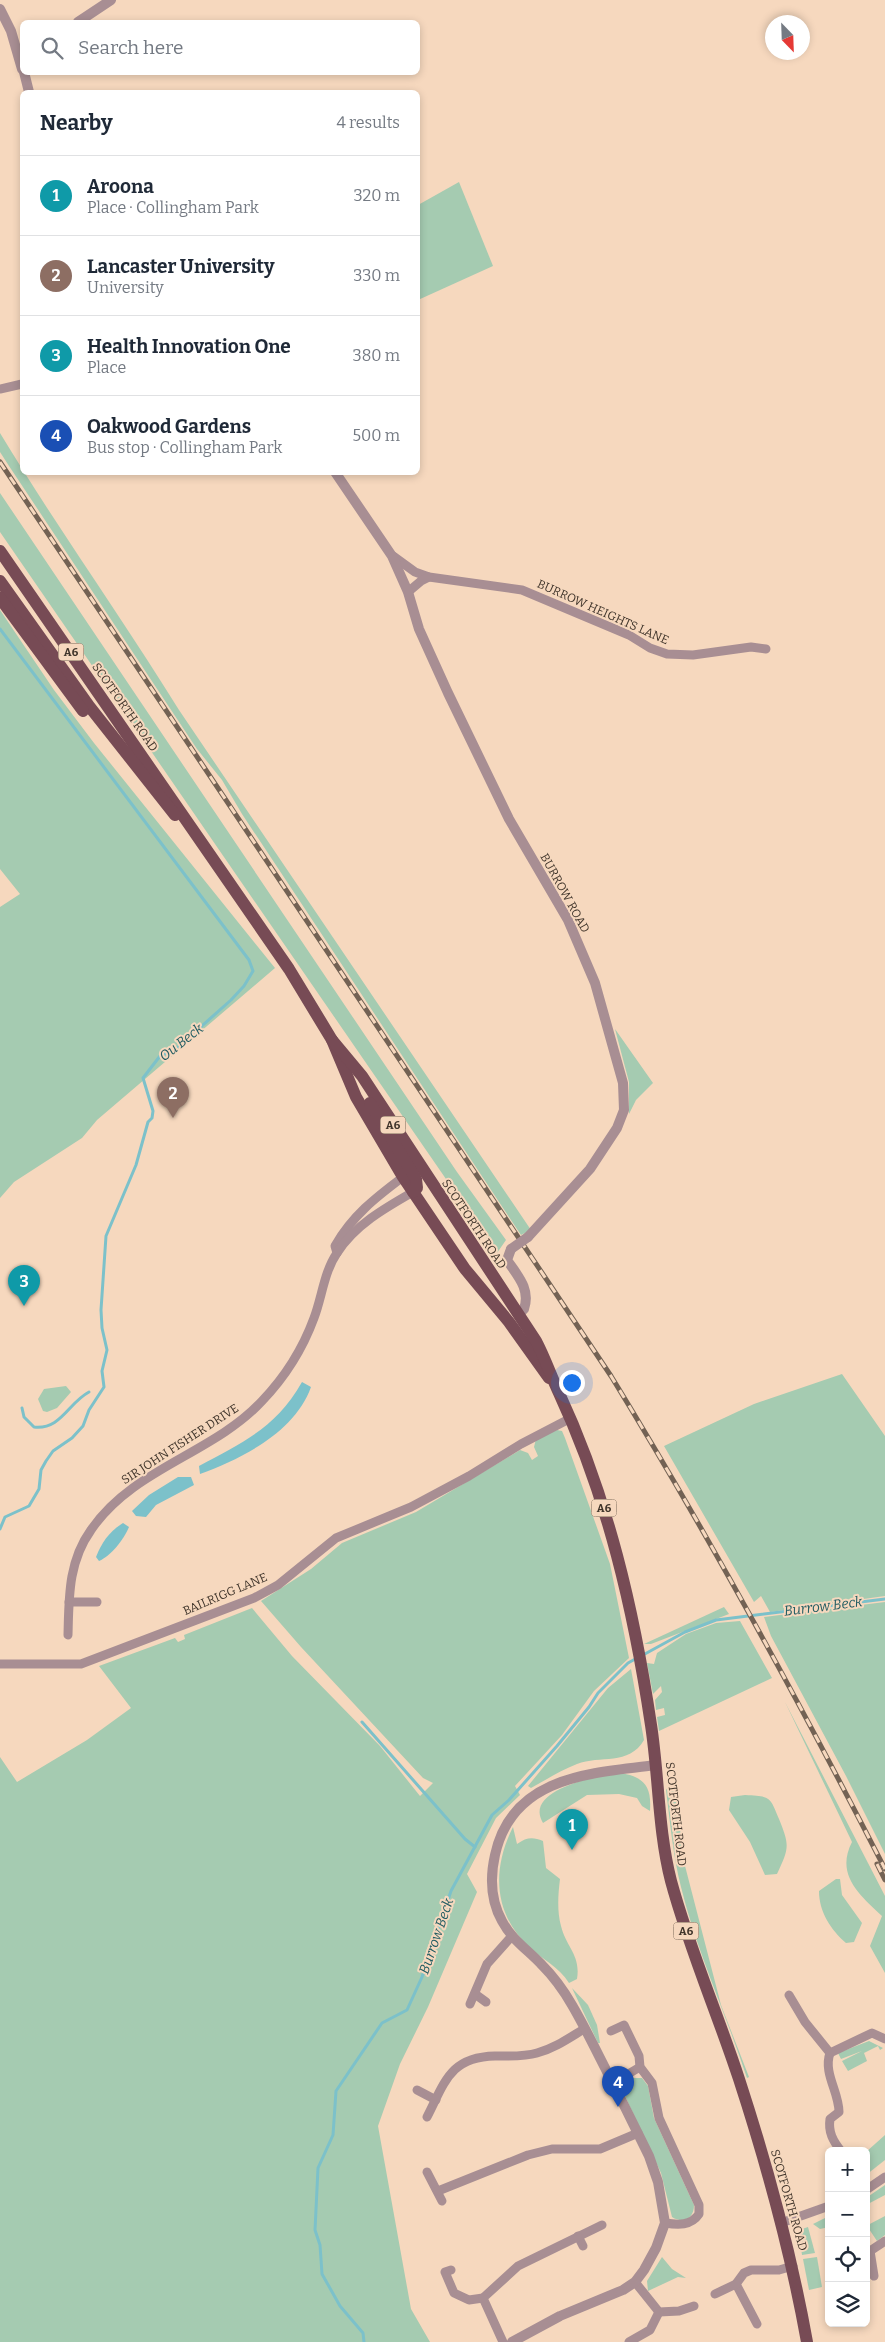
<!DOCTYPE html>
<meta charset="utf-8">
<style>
body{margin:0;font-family:Bitter,serif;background:#f6f6f7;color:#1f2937}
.controls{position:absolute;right:15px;bottom:15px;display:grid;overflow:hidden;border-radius:8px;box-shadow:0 2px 8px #0003}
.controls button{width:45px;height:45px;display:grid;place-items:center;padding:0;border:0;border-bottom:1px solid #e0e1e3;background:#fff;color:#1f2937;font:25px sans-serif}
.compass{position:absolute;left:765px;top:15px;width:45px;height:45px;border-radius:50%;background:#fff;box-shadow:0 2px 8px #0003;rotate:157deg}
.you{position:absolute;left:571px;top:1382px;width:18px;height:18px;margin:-12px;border:4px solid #fff;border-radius:50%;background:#1a73e8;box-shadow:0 0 0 8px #1a73e833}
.badge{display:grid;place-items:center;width:32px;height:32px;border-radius:50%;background:#994bbc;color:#fff;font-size:16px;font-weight:700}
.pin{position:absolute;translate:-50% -41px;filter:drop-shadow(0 1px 2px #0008)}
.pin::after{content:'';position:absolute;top:26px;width:18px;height:15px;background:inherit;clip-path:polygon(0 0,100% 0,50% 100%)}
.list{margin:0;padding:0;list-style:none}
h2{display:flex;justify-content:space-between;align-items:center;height:65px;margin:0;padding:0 20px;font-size:21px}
h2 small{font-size:16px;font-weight:400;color:#747a83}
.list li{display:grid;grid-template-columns:32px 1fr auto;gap:15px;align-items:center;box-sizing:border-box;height:80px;padding:0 20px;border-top:1px solid #e0e1e3}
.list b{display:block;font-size:19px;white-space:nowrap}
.list p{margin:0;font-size:16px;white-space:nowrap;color:#747a83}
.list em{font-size:16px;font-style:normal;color:#747a83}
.icon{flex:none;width:28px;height:28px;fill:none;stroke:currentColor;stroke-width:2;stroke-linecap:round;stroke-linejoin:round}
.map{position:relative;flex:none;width:885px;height:2342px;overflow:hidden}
.search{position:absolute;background:#fff;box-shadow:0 2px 8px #0003;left:20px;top:20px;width:400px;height:55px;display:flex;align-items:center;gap:12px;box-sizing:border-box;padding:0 18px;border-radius:8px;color:#747a83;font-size:19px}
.panel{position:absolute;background:#fff;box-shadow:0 2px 8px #0003;left:20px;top:90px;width:400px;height:385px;border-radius:8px}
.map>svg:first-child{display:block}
.green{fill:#a5cbb1}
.water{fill:#7cc1ca}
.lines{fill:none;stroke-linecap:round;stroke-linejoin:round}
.stream{stroke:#7cc1ca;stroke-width:3}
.minor{stroke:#a88e93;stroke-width:9}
.tertiary{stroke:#a88e93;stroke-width:10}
.primary{stroke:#774b55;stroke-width:12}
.rail-casing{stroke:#736254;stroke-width:5}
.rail{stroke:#f6d8be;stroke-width:3;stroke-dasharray:9;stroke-linecap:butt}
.tertiary-bridge{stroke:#a88e93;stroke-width:10}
.labels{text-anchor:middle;stroke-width:4;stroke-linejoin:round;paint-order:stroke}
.shield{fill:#f6d8be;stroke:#776657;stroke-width:1}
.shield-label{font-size:11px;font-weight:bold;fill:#40352b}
.street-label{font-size:12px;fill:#40352b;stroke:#f6d8be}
.water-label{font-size:14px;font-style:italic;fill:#215c62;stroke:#f6d8be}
</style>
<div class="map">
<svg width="885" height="2342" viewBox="0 0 885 2342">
<rect width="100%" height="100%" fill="#f6d8be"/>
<g class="green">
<path d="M459,182L493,266L418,300V205Z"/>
<path d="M0,433C56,526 121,616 179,710L531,1230L521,1235L242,814L222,780L197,749L9,466L0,452Z"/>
<path d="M0,493L457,1172L506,1240L497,1253L0,532Z"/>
<path d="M0,610L54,690L94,743L275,968L97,1120L82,1138L14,1182L0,1198V907L20,894L0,869Z"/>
<path d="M615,1029L653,1083L636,1100L629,1114V1082Z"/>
<path d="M842,1374L885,1436V1596L770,1612L761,1596L754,1602L664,1446L754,1404Z"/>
<path d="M66,1386L71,1392L57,1408L47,1412L43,1411L38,1399L44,1389Z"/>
<path d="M557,1430L562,1431L565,1438L610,1564L629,1658L594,1691L562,1735L515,1786L520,1795L496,1818L467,1874L477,1892L428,2007L400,2064L378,2126L411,2309L430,2342H0V1757L17,1782L87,1740L131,1708L99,1666L175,1638L178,1642L185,1639L184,1635L252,1608L292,1656L380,1746L420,1796L433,1783L423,1778L301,1647L261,1601L311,1569L342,1543L416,1512L520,1450L528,1453L532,1460L538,1456L534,1447L536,1439Z"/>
<path d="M885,1602V1854L846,1776L771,1636L764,1617Z"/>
<path d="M724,1607L729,1614L651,1644H644Z"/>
<path d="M740,1621L772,1678L659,1731L657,1717L665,1715L664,1708L656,1710L655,1700L662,1692L661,1686L653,1694L647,1663L654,1664L657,1653L686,1634L716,1623Z"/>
<path d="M631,1669L644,1740C629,1766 600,1755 577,1764C561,1770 546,1780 531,1788L528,1786L608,1688Z"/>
<path d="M785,1702L885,1896V1973L870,1946L882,1916C860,1895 835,1875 852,1842Z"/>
<path d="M615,1772C642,1776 652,1783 650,1811L642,1806L637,1798L619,1794L587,1795L543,1823C523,1790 596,1777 615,1772Z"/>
<path d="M669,1786H675L684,1862L721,2005L749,2077L747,2078C726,2014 697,1952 681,1887C673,1855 670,1822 666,1790Z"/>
<path d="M745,1795C771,1796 770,1797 779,1819C790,1846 789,1848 777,1874L765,1875L750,1842L729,1810L731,1797Z"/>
<path d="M513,1827L517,1844C527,1837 533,1837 543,1841L546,1868L560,1879C558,1895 557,1911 561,1926C566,1947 581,1955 577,1979L569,1983C559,1967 542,1959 529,1947C493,1913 492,1869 513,1827Z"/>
<path d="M836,1879H840L842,1895L862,1923L854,1942L846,1943C831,1930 819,1912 819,1891Z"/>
<path d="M572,1988L588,2005L597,2025L600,2043H598Z"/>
<path d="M869,2041L883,2048L880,2050L878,2046L864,2053L867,2061L848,2071L842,2061L862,2051L841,2059L838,2053Z"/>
<path d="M633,2078H642L648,2086L654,2118L694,2205C694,2219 683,2224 672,2217L661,2173L625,2096L626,2083Z"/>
<path d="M885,2135V2160L866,2175V2152Z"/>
<path d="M885,2185V2195L866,2205V2198Z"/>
<path d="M829,2216V2227L820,2229L813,2224Z"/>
<path d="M885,2216V2235L877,2241L869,2229L866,2231V2226Z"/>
<path d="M808,2227L815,2253L802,2255L799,2234L802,2229Z"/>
<path d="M662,2257L672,2269L686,2278L678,2277L648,2291L647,2281Z"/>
<path d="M817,2257L822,2287L809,2290L803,2259Z"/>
</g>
<g class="water">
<path d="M302,1382L311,1387C295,1432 243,1458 200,1474L199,1466C243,1442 276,1428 302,1382Z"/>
<path d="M178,1477H191L194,1485L156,1505L146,1517L136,1516L132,1511L149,1495Z"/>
<path d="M123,1523L129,1527C124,1539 111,1556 99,1561L96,1557C102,1542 109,1532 123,1523Z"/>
</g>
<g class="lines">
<g class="stream">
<path d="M0,629L249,960L253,971L244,986L231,1000L176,1049L160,1056L143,1078L153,1111L152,1118L148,1122L136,1165L106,1236L101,1310L102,1328L107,1350L102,1371L104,1387L89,1410L83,1426L72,1438L53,1451L46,1461L41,1470L39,1489L29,1506L5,1517L0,1529"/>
<path d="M22,1408L24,1417L34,1427C61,1430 68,1403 89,1392"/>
<path d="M643,1655L685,1632L716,1620L885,1599"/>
<path d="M362,1722L465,1839L475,1847"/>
<path d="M364,2342L363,2333L340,2306L322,2274L320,2245L315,2230L318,2168L333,2135L336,2091L382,2023L407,2010L422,1977L451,1891L492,1815L509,1800L557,1746L589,1707L598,1693L628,1663L637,1658"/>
</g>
<g class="minor">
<path d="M0,389L22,384"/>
<path d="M393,556L415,572L429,577L522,590L629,635L650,648L667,654L693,655L751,647L766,649"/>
<path d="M408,592L421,581L429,577"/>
<path d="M337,1253L335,1246C352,1216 375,1198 403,1177"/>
<path d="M69,1602H97"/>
<path d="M68,1635C69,1598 68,1562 91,1530C133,1468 213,1454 262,1401C285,1377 303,1348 314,1318C322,1297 324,1272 337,1253C355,1225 385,1208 413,1192"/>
<path d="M0,1664H81L254,1598L278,1585L336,1538L411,1507L469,1476L521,1444L571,1418"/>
<path d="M475,1994L486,2002"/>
<path d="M789,1995L805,2022L830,2053"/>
<path d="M470,2004L487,1964L511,1937"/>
<path d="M611,2031L624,2025L639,2056L640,2067L652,2083L659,2118L699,2205V2214C691,2226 678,2225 665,2223"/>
<path d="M830,2053C823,2073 839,2092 839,2112L830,2119C828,2132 833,2141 841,2151"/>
<path d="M830,2053L872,2033L885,2039"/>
<path d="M613,2083L640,2067"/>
<path d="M417,2090L436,2100"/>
<path d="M427,2117C445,2082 450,2057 495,2056C508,2056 524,2057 537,2053C555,2048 569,2038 584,2029"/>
<path d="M427,2172L442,2201"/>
<path d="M866,2190L885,2177"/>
<path d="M438,2191L528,2155L552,2149H600L638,2133"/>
<path d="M781,2223L829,2206"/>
<path d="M578,2236L583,2246"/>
<path d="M451,2270L445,2272L454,2293L469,2300L483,2298"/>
<path d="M874,2276L870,2251L885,2241"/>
<path d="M635,2282L659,2312L679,2311L694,2306"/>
<path d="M736,2284L757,2324"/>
<path d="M715,2294L736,2284L744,2273L751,2270H779L793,2266"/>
<path d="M503,2342L483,2298L518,2266L602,2225"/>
<path d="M629,2342L650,2330L659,2312"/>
</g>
<g class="tertiary">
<path d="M0,9L11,31L22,69"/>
<path d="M78,22L111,0"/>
<path d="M24,72L29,92"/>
<path d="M335,472L392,556L408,592L419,629L448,693L509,819L568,920L595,983L623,1083L624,1110L617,1128L590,1169L528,1237"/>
<path d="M511,1249L507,1260C517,1275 531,1289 524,1309L519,1314"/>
<path d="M512,2342L560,2316L623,2290L635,2282L644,2270L656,2248L665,2223L658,2182L649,2156C633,2123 617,2091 600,2058C591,2040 582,2022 572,2005C564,1991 553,1976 542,1965C528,1950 512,1940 502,1921C491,1901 490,1877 495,1855C512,1776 591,1773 656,1765"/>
</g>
<g class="primary">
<path d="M0,551L289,969L332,1040L356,1097L403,1177L465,1269L509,1322L549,1378"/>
<path d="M0,581L89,706L175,815"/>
<path d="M0,598L83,711"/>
<path d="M332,1040L362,1076L536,1341C545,1358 551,1376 559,1393C608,1498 634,1611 651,1725C659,1777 658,1830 671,1881C689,1948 717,2012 739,2079C767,2165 791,2253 807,2342"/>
<path d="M370,1103L416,1179L417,1188L413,1192"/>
</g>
<defs>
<g id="rail">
<path d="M0,462L611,1376C709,1536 799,1701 885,1869"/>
<path d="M877,1864L885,1880"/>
</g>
</defs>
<use href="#rail" class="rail-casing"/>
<use href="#rail" class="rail"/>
<path class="tertiary-bridge" d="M511,1249L528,1237"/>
</g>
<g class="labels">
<g class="shield">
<rect x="58.5" y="643.5" width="25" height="17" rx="4"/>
<rect x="380.5" y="1116.5" width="25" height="17" rx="4"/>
<rect x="591.5" y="1499.5" width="25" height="17" rx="4"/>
<rect x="673.5" y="1922.5" width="25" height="17" rx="4"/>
</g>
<g class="shield-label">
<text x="71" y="656">A6</text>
<text x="393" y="1129">A6</text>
<text x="604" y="1512">A6</text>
<text x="686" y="1935">A6</text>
</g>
<g class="street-label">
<text transform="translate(603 612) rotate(24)" y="4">BURROW HEIGHTS LANE</text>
<text transform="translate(125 707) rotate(55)" y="4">SCOTFORTH ROAD</text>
<text transform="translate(565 893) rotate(61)" y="4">BURROW ROAD</text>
<text transform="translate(474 1224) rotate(56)" y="4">SCOTFORTH ROAD</text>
<text transform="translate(180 1444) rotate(-33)" y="4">SIR JOHN FISHER DRIVE</text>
<text transform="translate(225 1594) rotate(-23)" y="4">BAILRIGG LANE</text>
<text transform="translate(676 1814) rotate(83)" y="4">SCOTFORTH ROAD</text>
<text transform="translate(789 2200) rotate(74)" y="4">SCOTFORTH ROAD</text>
</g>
<g class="water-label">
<text transform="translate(181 1042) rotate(-38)" y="5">Ou Beck</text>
<text transform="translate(823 1606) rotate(-7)" y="5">Burrow Beck</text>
<text transform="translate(436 1936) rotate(-71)" y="5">Burrow Beck</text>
</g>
</g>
</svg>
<div class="controls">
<button>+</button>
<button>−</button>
<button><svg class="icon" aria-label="locate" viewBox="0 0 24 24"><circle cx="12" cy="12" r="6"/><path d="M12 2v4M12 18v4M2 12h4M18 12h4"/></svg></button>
<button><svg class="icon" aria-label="layers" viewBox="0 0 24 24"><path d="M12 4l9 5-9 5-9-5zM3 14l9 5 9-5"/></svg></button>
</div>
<svg class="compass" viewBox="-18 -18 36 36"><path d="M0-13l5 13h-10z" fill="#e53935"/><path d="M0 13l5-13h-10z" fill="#747a83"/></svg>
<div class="you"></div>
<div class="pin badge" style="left:572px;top:1850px;background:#0f9aa8">1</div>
<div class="pin badge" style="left:173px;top:1118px;background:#8d6e63">2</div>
<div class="pin badge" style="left:24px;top:1306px;background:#0f9aa8">3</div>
<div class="pin badge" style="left:618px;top:2107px;background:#1a4fb4">4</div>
<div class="search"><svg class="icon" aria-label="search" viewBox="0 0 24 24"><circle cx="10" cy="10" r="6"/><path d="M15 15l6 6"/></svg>Search here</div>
<section class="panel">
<h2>Nearby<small>4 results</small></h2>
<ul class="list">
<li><span class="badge" style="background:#0f9aa8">1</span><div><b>Aroona</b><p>Place · Collingham Park</p></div><em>320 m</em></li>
<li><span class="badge" style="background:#8d6e63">2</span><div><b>Lancaster University</b><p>University</p></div><em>330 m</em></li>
<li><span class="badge" style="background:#0f9aa8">3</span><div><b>Health Innovation One</b><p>Place</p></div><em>380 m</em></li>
<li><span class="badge" style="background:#1a4fb4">4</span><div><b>Oakwood Gardens</b><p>Bus stop · Collingham Park</p></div><em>500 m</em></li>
</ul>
</section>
</div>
